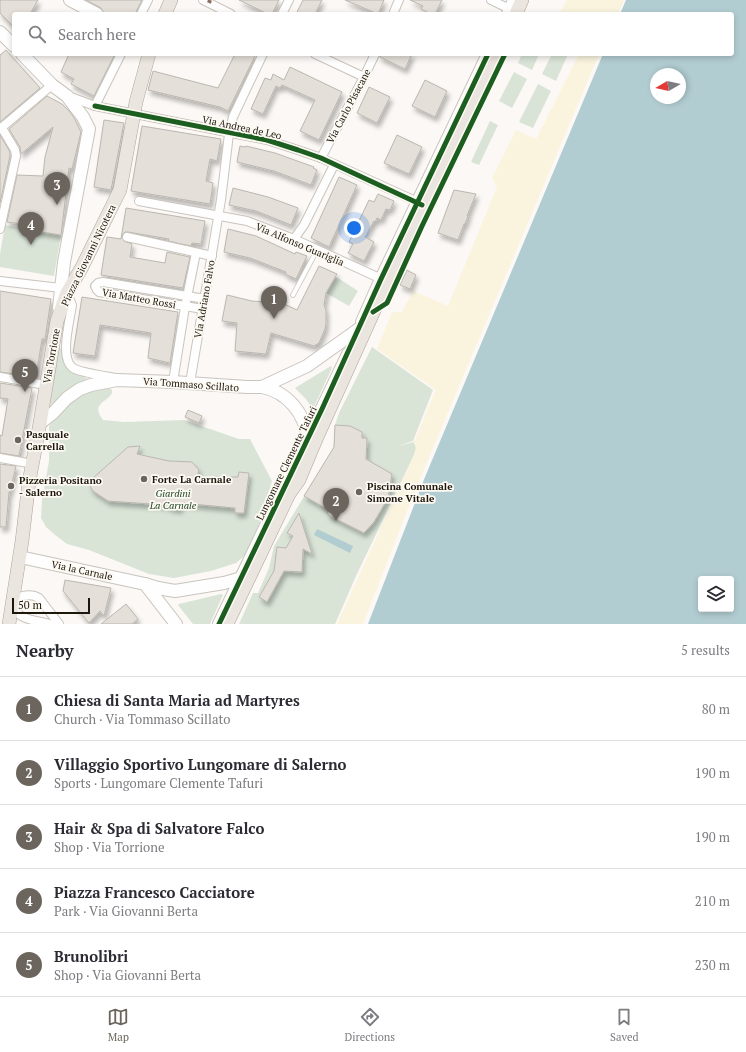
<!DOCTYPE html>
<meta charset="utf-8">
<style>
body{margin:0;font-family:"PT Serif",serif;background:#f7f7f7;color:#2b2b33}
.controls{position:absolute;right:12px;bottom:12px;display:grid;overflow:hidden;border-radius:4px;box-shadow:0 2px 6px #0003}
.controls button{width:36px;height:36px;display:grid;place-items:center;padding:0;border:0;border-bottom:1px solid #e1e1e2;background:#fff;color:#2b2b33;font:20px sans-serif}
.compass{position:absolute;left:650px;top:68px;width:36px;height:36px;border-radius:50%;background:#fff;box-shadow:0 2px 6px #0003;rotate:261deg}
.scale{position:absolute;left:12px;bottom:10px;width:78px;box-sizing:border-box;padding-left:4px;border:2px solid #1d160b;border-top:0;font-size:11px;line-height:14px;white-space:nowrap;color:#1d160b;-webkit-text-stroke:3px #fdf9f3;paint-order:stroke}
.you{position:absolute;left:354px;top:228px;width:14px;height:14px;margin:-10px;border:3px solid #fff;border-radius:50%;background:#1a73e8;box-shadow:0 0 0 6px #1a73e833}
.badge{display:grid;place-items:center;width:26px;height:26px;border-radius:50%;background:#6b655d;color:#fff;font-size:13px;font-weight:700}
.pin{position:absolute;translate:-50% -33px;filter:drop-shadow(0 1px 2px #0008)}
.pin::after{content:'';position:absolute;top:21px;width:14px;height:12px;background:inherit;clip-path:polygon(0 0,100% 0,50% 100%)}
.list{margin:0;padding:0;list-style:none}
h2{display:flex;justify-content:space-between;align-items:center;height:52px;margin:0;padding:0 16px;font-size:17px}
h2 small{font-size:13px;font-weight:400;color:#7c7c81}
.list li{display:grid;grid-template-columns:26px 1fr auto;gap:12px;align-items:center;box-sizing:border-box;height:64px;padding:0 16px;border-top:1px solid #e1e1e2}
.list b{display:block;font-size:15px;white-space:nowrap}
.list p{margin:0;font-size:13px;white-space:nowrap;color:#7c7c81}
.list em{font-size:13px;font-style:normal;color:#7c7c81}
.icon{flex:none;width:22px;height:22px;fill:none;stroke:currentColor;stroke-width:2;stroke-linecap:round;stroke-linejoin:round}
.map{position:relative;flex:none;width:746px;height:624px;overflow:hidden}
.search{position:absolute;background:#fff;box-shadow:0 2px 6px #0003;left:12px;right:12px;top:12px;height:44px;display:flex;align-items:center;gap:10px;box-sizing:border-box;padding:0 14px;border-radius:4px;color:#7c7c81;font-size:15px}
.sheet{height:372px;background:#fff}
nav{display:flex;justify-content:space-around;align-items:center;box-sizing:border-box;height:56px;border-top:1px solid #e1e1e2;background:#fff;font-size:11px;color:#7c7c81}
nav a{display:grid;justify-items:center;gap:2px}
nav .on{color:#6b655d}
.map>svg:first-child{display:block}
.green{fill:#d9e4d7}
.sand{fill:#faf4de}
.water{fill:#b2cdd2;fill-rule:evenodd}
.building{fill:#e4dfd8;stroke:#bbb7b0;filter:url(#shadow)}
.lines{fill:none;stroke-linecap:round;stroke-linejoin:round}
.lane-casing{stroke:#c9c4bd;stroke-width:5.5}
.street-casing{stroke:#c9c4bd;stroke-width:10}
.secondary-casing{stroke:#c9c4bd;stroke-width:14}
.primary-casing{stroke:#aea396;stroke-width:14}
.lane{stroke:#fefefe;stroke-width:4}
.street{stroke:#fefefe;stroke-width:8}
.secondary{stroke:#fefefe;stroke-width:12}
.primary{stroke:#eae5de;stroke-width:13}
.quiet{stroke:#8d6e63;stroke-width:4;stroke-dasharray:8 4;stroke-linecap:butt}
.cycleway-casing{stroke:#fdf9f3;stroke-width:8}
.cycleway{stroke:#1b5e20;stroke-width:5}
.poi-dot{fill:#6b655d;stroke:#fdf9f3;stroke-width:1.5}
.labels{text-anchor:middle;stroke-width:3.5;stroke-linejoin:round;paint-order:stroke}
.street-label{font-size:10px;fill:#1d160b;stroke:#fdf9f3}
.poi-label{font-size:10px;font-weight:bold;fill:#1d160b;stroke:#fdf9f3;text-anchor:start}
.park-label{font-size:10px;font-style:italic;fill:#173f1c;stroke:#fdf9f3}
</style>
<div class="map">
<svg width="746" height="624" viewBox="0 0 746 624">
<defs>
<filter id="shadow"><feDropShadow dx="2.5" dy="4.5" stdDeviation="2" flood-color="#0004"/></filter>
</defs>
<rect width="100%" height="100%" fill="#fbf8f5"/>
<g class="green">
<path d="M522,54H539L532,70L518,63Z"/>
<path d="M552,54H568L556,81L542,74Z"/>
<path d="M514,72L527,79L512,108L499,101Z"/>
<path d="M538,84L551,91L533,128L519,122Z"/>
<path d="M490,121L498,125L479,165L471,162Z"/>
<path d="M5,225L61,235L54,276L0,267V254Z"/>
<path d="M335,276L358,291L349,306L326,293Z"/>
<path d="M59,342C65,366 67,370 90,380L69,391L50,405Z"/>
<path d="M372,347L433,390L413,441L398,446L414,442L416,448L414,455L356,576L335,624H239L253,593H258L269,568L274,546L334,447L335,425L339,413Z"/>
<path d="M331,366L332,368L313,409L305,398L295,388Z"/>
<path d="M109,387L112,390V393C107,403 90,403 103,420L124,422L184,420L239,439H250L272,481L253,543L244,556L236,563L211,571L174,578L149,574L89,550L67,544L54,534L46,527L41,518L42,500L49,461V426L56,416L84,391Z"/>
<path d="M221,594L223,595L210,624H193L178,605L179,604Z"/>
</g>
<g class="sand">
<path d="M567,0H624L618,14H559Z"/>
<path d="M579,54H599L414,493L363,624H337L414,455L416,448L414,442L436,390L377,349L392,312H402L413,291L448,306L497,187L492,178L516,130L536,139Z"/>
</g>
<g class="water">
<path d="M626,0H746V624H368L425,477L603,54H732V14H620ZM656,74H680V98H656ZM701,579H731V609H701Z"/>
<path d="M317,529L353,546L350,553L314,535Z"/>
</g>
<g class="building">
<path d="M0,0H38L30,14H14V27L0,13Z"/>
<path d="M86,0H142L135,14H104L101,8Z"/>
<path d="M239,0H279L272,14H268Z"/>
<path d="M303,0H322L315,14H296Z"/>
<path d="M345,0H384L378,14Z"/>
<path d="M410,0H442L435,14H431L421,9L423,6Z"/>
<path d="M6,50L40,88L0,122V55Z"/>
<path d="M69,54H115L94,96L71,84L74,79L61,72Z"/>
<path d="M235,54H256L228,111L220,107L148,90L153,71L218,88Z"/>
<path d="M380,54H412L405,69L380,57Z"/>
<path d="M290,67L342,92L319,140L300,131L315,100L282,85L280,88L276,86L263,114L251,109L265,78L271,80L273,74L284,80Z"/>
<path d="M425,80L447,91L435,117L412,106Z"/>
<path d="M369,87L390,97L377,123L357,113Z"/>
<path d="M47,96L62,104L68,110L73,116L81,132L72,169L69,168L61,235L36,231V226L7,222L17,175L43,176L45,157L53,127L21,154L20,147L9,129Z"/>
<path d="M104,120L124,123L111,190L94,187Z"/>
<path d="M142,126L221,139L217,161L210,159L206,181L213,183L210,204L131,191Z"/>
<path d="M0,135L10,152V156L0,203Z"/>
<path d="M397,135L422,147L409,174L384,163Z"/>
<path d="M240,146L245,147L246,146L275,153L314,167L313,168L317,170L311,185L274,171L237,162Z"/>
<path d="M339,177L357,185L329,247L311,238Z"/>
<path d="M233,188L268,197L298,208L291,225L256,211L229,205Z"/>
<path d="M454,190L476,194L467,216H468L465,224H464L458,240L438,233Z"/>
<path d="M378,194L394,201L390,210L386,209L381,220L377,218L375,222L374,221L365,237L374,242L364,261L348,253L353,244L349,242L369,200L374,202Z"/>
<path d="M126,208L205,221L201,244L192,243L191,246L168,241L169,239L128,232H125L122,235L124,241L132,244L130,257L165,263L167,252L190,257L183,288L101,275L107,237L121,239Z"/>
<path d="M228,229L256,236L295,254L296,252L307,256L296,279L285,274L286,272L250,258L224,252Z"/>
<path d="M319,266L337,274L326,293L324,305L326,310V323L325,329L319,343L314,346L271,333L266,354L235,351L237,323L222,321L227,295L252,301L282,303L297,310Z"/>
<path d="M407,270L416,275L410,289L400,285Z"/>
<path d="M0,291L51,299L45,339H42L36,377L0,372Z"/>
<path d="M82,297L178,312L170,363L148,358L151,333L100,325L95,356L73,353Z"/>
<path d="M0,383L32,388L19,456L0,453V435L2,436L8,399L0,398Z"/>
<path d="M188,410L202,416L199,423L185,417Z"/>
<path d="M335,425L350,426L362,432V438H367L366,459L392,474L388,498L374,522L364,533L328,515L327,509L304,496L334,447Z"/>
<path d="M140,446L137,454L169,461L192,462L199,470L196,480L215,482V477H238L239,472L249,473L244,513H235V508L181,503L180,509L172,508L165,505L108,501L93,491L90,486V482L93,478L128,447Z"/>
<path d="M0,464L16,466L10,492H9L6,527H0Z"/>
<path d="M299,513L312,554L303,549L302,572L284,571L267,602L259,597L274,571L277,547L286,548L293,536L287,533Z"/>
<path d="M65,580L111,588L104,616L100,611L89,623L63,591Z"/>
<path d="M126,604L138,619L132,624H101Z"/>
</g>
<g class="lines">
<defs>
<path id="lane" d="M293,295L317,250"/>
<g id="street">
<path d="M203,0L231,14"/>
<path d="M491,0L514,11"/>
<path d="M141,14L148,0"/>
<path d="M282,14L289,0"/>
<path d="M393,14L399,0"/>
<path d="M315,54L364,77"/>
<path d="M68,96L95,106L121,54"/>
<path d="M95,106L267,140L298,150L321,158L422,204"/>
<path d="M0,129L52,85"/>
<path d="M321,158L364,77L375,54"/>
<path d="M139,201L247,221L294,239L386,281"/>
<path d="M0,229L16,156L15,150L2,128"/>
<path d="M127,237L212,256"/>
<path d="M294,239L304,225L334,165"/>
<path d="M0,281L61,288"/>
<path d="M66,296L70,300L72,305C70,321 59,358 73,368C81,373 106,376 116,378"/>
<path d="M203,309L99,292L97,290L95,286L98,283L103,282L205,299"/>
<path d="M0,377L46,385"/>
<path d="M173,382L185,307L196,253"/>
<path d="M190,383L221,200L229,134L233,117L263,54"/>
<path d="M0,458L33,464"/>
<path d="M14,598C23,596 31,593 39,598L59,624"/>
<path d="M12,609C27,622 32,619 50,624"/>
</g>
<g id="secondary">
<path d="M70,0L97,14"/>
<path d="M508,14L514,0"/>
<path d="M0,32L14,46"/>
<path d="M22,54L52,85L67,96L83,117L89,129L64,262L59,308"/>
<path d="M362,322L381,279L488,54"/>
<path d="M262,387C288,392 305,414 308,439"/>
<path d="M40,423L53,413L67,398L80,389L91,385L117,380L173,382L247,387H262L307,366L359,329"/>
<path d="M20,557L145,584L176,624"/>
<path d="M145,584L158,588L175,591L224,583L245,577"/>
<path d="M219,624L348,354"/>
</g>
<g id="primary">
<path d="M165,14L171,0"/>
<path d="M516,14L522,0"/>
<path d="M9,624L22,541L29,482L40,423L57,321L67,293L82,267L120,190L136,102L149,54"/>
<path d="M227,624L289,494L299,480L317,437L387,282L496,54"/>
</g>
</defs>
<use href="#lane" class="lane-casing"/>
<use href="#street" class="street-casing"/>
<use href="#secondary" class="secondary-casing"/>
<use href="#primary" class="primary-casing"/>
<use href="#lane" class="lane"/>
<use href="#street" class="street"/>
<use href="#secondary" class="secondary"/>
<use href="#primary" class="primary"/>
<path class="quiet" d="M209,3L210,0"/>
<defs>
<g id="cycleway">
<path d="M95,106L267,140L298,150L321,158L422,205"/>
<path d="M373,312L387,303L422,226L505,54"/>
<path d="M219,624L322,409L381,279L488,54"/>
</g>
</defs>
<use href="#cycleway" class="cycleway-casing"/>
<use href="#cycleway" class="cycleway"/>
</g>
<g class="poi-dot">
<circle cx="18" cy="440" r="4"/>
<circle cx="144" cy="479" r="4"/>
<circle cx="11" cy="486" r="4"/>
<circle cx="359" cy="492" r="4"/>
</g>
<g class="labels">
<g class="street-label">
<text transform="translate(348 106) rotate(-62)" y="4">Via Carlo Pisacane</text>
<text transform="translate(242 127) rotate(12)" y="4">Via Andrea de Leo</text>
<text transform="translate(300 244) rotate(23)" y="4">Via Alfonso Guariglia</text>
<text transform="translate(88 255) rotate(-64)" y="4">Piazza Giovanni Nicotera</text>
<text transform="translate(139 298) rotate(10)" y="4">Via Matteo Rossi</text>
<text transform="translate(204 299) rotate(-80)" y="4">Via Adriano Falvo</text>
<text transform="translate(51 356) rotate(-80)" y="4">Via Torrione</text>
<text transform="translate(191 384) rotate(4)" y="4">Via Tommaso Scillato</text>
<text transform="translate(286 463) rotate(-64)" y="4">Lungomare Clemente Tafuri</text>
<text transform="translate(82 570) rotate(12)" y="4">Via la Carnale</text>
</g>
<g class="poi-label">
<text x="26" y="438">Pasquale<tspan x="26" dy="12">Carrella</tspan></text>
<text x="152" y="483">Forte La Carnale</text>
<text x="19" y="484">Pizzeria Positano<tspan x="19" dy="12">- Salerno</tspan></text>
<text x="367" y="490">Piscina Comunale<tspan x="367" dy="12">Simone Vitale</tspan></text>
</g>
<g class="park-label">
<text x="173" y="497">Giardini<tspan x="173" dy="12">La Carnale</tspan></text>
</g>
</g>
</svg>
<div class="controls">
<button><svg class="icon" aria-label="layers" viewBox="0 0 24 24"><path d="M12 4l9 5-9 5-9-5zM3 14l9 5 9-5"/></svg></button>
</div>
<svg class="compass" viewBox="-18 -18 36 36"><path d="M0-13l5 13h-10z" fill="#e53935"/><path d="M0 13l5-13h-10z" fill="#7c7c81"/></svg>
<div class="scale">50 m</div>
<div class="you"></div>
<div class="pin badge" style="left:274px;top:319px">1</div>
<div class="pin badge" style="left:336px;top:521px">2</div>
<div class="pin badge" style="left:57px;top:205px">3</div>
<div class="pin badge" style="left:31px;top:245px">4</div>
<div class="pin badge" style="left:25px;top:392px">5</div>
<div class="search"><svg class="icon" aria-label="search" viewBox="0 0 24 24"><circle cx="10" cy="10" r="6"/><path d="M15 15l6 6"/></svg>Search here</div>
</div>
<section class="sheet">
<h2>Nearby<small>5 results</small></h2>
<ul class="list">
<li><span class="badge">1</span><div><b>Chiesa di Santa Maria ad Martyres</b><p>Church · Via Tommaso Scillato</p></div><em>80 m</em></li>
<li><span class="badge">2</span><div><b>Villaggio Sportivo Lungomare di Salerno</b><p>Sports · Lungomare Clemente Tafuri</p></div><em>190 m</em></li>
<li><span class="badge">3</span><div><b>Hair &amp; Spa di Salvatore Falco</b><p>Shop · Via Torrione</p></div><em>190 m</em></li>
<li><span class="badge">4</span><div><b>Piazza Francesco Cacciatore</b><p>Park · Via Giovanni Berta</p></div><em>210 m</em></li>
<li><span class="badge">5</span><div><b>Brunolibri</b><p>Shop · Via Giovanni Berta</p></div><em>230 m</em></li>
</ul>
</section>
<nav>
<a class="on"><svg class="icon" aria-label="map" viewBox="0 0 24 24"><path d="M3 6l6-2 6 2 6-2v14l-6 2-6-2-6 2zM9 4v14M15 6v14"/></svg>Map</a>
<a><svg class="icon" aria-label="directions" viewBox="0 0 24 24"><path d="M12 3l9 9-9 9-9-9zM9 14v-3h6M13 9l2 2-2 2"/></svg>Directions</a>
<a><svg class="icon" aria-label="saved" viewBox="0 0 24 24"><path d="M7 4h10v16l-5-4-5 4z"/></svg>Saved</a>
</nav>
